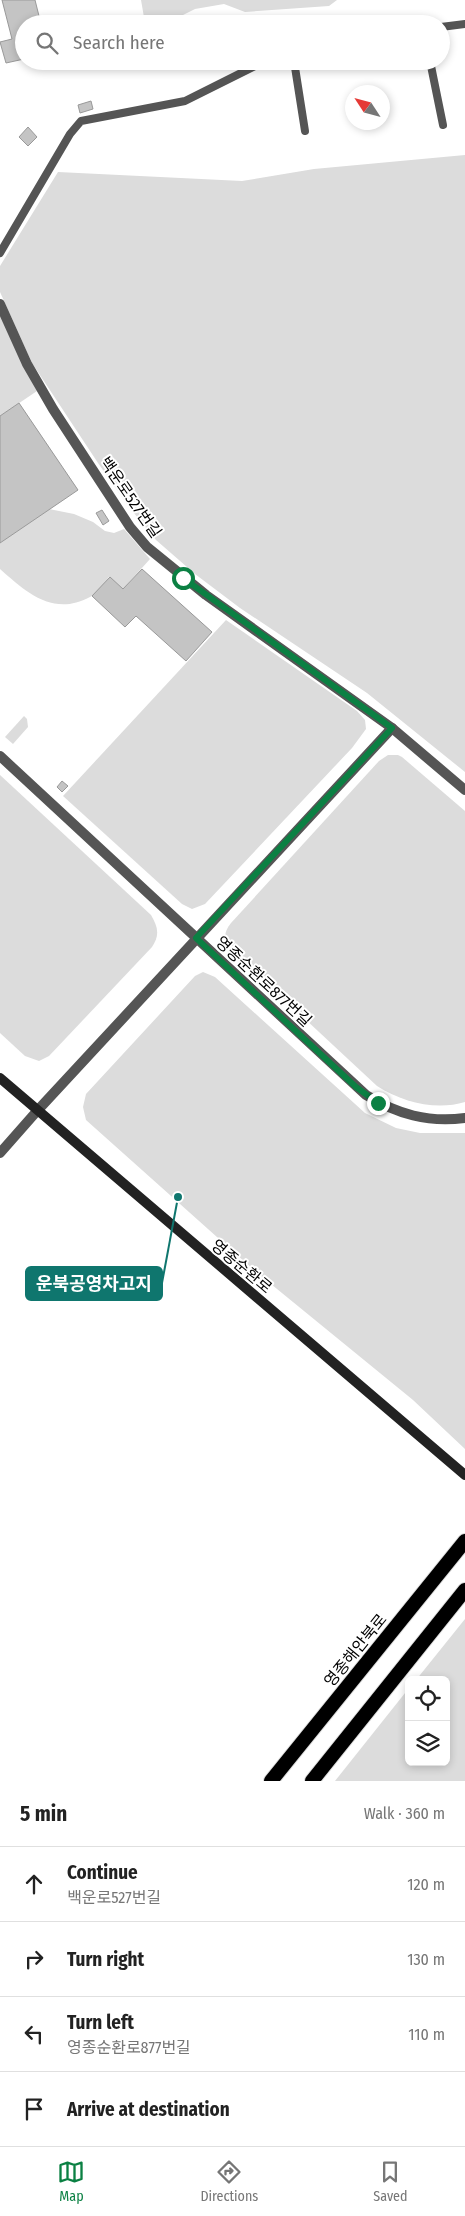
<!DOCTYPE html>
<meta charset="utf-8">
<style>
body{margin:0;font-family:"Fira Sans Condensed","Noto Sans KR",sans-serif;background:#f2f2f2;color:#222}
.controls{position:absolute;right:15px;bottom:15px;display:grid;overflow:hidden;border-radius:8px;box-shadow:0 2px 8px #0003}
.controls button{width:45px;height:45px;display:grid;place-items:center;padding:0;border:0;border-bottom:1px solid #e0e0e0;background:#fff;color:#222;font:25px sans-serif}
.compass{position:absolute;left:345px;top:85px;width:45px;height:45px;border-radius:50%;background:#fff;box-shadow:0 2px 8px #0003;rotate:306deg}
.stop{position:absolute;width:15px;height:15px;margin:-11px;border:4px solid #0b8043;border-radius:50%;background:#fff}
.stop.end{background:#0b8043;border-color:#fff;box-shadow:0 1px 5px #0008}
.list{margin:0;padding:0;list-style:none}
h2{display:flex;justify-content:space-between;align-items:center;height:65px;margin:0;padding:0 20px;font-size:21px}
h2 small{font-size:16px;font-weight:400;color:#767676}
.list li{display:grid;grid-template-columns:32px 1fr auto;gap:15px;align-items:center;box-sizing:border-box;height:75px;padding:0 20px;border-top:1px solid #e0e0e0}
.list b{display:block;font-size:19px;white-space:nowrap}
.list p{margin:0;font-size:16px;white-space:nowrap;color:#767676}
.list em{font-size:16px;font-style:normal;color:#767676}
.icon{flex:none;width:28px;height:28px;fill:none;stroke:currentColor;stroke-width:2;stroke-linecap:round;stroke-linejoin:round}
.map{position:relative;flex:none;width:465px;height:1781px;overflow:hidden}
.search{position:absolute;background:#fff;box-shadow:0 2px 8px #0003;left:15px;right:15px;top:15px;height:55px;display:flex;align-items:center;gap:12px;box-sizing:border-box;padding:0 18px;border-radius:28px;color:#767676;font-size:19px}
.sheet{height:365px;background:#fff}
nav{display:flex;justify-content:space-around;align-items:center;box-sizing:border-box;height:70px;border-top:1px solid #e0e0e0;background:#fff;font-size:14px;color:#767676}
nav a{display:grid;justify-items:center;gap:2px}
nav .on{color:#0b8043}
.map>svg:first-child{display:block}
.green{fill:#dcdcdc}
.building{fill:#c4c4c4;stroke:#999}
.lines{fill:none;stroke-linecap:round;stroke-linejoin:round}
.trunk-casing{stroke:#dbdbdb;stroke-width:16}
.service{stroke:#555;stroke-width:8}
.minor{stroke:#555;stroke-width:10}
.tertiary{stroke:#555;stroke-width:10}
.secondary{stroke:#222;stroke-width:10}
.trunk{stroke:#000;stroke-width:14}
.route{stroke:#0b8043;stroke-width:6}
.labels{text-anchor:middle;stroke-width:4;stroke-linejoin:round;paint-order:stroke}
.street-label{font-size:16px;fill:#000;stroke:#fff}
.leader{fill:none;stroke:#0f766e;stroke-width:2}
.callout-dot{fill:#0f766e;stroke:#fff;stroke-width:2}
.callout{fill:#0f766e;stroke:#0f766e;stroke-width:2}
.callout-label{font-size:18px;text-anchor:middle;font-weight:bold;fill:#fff}
</style>
<div class="map">
<svg width="465" height="1781" viewBox="0 0 465 1781">
<rect width="100%" height="100%" fill="#fff"/>
<g class="green">
<path d="M141,0H337L329,6L245,12L224,4L195,9L165,24L145,23Z"/>
<path d="M465,155V772L367,693L240,608L195,574L156,540L129,507L98,463L32,363L0,292V266L58,172L242,181L314,169Z"/>
<path d="M0,312L37,391L0,416Z"/>
<path d="M49,509L74,514L93,522L105,531L114,533L124,529L150,559L123,589L109,577C104,583 98,593 90,597C53,617 26,592 0,569V543Z"/>
<path d="M226,620L357,711L365,720L366,729L352,748L205,904L192,909L182,904L63,796Z"/>
<path d="M24,716L27,719L28,727L13,744L5,737Z"/>
<path d="M388,755H398L402,757L465,811V1102C436,1111 402,1102 377,1086L232,951C223,942 223,933 231,923L379,761Z"/>
<path d="M0,775L151,915C158,927 160,935 152,947L49,1056L39,1061L25,1056L0,1033Z"/>
<path d="M203,972L215,977L365,1113L396,1128L420,1133H465V1449L413,1400L255,1271L86,1120L83,1107L86,1094L195,976Z"/>
<path d="M465,1619V1781H335L409,1688V1762H446V1680H416Z"/>
</g>
<g class="building">
<path d="M2,0H35L41,24H24V59L6,63L0,42L12,39Z"/>
<path d="M91,101L93,109L80,113L78,105Z"/>
<path d="M28,127L37,137L28,146L19,137Z"/>
<path d="M19,403L78,490L0,543V416Z"/>
<path d="M102,510L109,521L103,525L96,513Z"/>
<path d="M142,569L212,632L186,661L136,616L125,627L92,596L110,577L123,589Z"/>
<path d="M62,781L68,786L62,792L57,787Z"/>
</g>
<g class="lines">
<defs>
<g id="trunk">
<path d="M271,1781L465,1541"/>
<path d="M312,1781L465,1590"/>
</g>
</defs>
<use href="#trunk" class="trunk-casing"/>
<g class="service">
<path d="M441,27L465,24"/>
<path d="M294,61L305,131"/>
<path d="M430,61L443,125"/>
<path d="M0,253L70,134L81,121L185,101L265,61"/>
</g>
<g class="minor">
<path d="M0,304L27,364L53,409L130,527L147,547L206,595L392,728L465,790"/>
<path d="M0,756L366,1095C397,1114 428,1123 465,1118"/>
<path d="M37,1111L392,728"/>
</g>
<path class="tertiary" d="M0,1153L37,1111"/>
<path class="secondary" d="M0,1078L465,1475"/>
<use href="#trunk" class="trunk"/>
</g>
<g class="lines">
<path class="route" d="M183,578L392,728L196,938L356,1087L378,1103"/>
</g>
<g class="labels">
<g class="street-label">
<text transform="translate(131 497) rotate(55)" y="6">백운로527번길</text>
<text transform="translate(264 981) rotate(43)" y="6">영종순환로877번길</text>
<text transform="translate(242 1266) rotate(40)" y="6">영종순환로</text>
<text transform="translate(355 1650) rotate(-51)" y="6">영종해안북로</text>
</g>
</g>
<path class="leader" d="M178 1197L162 1283"/>
<circle class="callout-dot" cx="178" cy="1197" r="5"/>
<rect class="callout" x="26" y="1267" width="136" height="33" rx="5"/>
<g class="callout-label">
<text x="94" y="1290">운북공영차고지</text>
</g>
</svg>
<div class="controls">
<button><svg class="icon" aria-label="locate" viewBox="0 0 24 24"><circle cx="12" cy="12" r="6"/><path d="M12 2v4M12 18v4M2 12h4M18 12h4"/></svg></button>
<button><svg class="icon" aria-label="layers" viewBox="0 0 24 24"><path d="M12 4l9 5-9 5-9-5zM3 14l9 5 9-5"/></svg></button>
</div>
<svg class="compass" viewBox="-18 -18 36 36"><path d="M0-13l5 13h-10z" fill="#e53935"/><path d="M0 13l5-13h-10z" fill="#767676"/></svg>
<div class="stop" style="left:183px;top:578px"></div>
<div class="stop end" style="left:378px;top:1103px"></div>
<div class="search"><svg class="icon" aria-label="search" viewBox="0 0 24 24"><circle cx="10" cy="10" r="6"/><path d="M15 15l6 6"/></svg>Search here</div>
</div>
<section class="sheet">
<h2>5 min<small>Walk · 360 m</small></h2>
<ul class="list">
<li><svg class="icon" aria-label="ahead" viewBox="0 0 24 24"><path d="M12 20V5M6 11l6-6 6 6"/></svg><div><b>Continue</b><p>백운로527번길</p></div><em>120 m</em></li>
<li><svg class="icon" aria-label="right" viewBox="0 0 24 24"><path d="M7 20v-9h11M14 6l5 5-5 5"/></svg><div><b>Turn right</b></div><em>130 m</em></li>
<li><svg class="icon" aria-label="left" viewBox="0 0 24 24"><path d="M17 20v-9H6M10 6l-5 5 5 5"/></svg><div><b>Turn left</b><p>영종순환로877번길</p></div><em>110 m</em></li>
<li><svg class="icon" aria-label="arrive" viewBox="0 0 24 24"><path d="M6 21V4h12l-3 4 3 4H6"/></svg><div><b>Arrive at destination</b></div></li>
</ul>
</section>
<nav>
<a class="on"><svg class="icon" aria-label="map" viewBox="0 0 24 24"><path d="M3 6l6-2 6 2 6-2v14l-6 2-6-2-6 2zM9 4v14M15 6v14"/></svg>Map</a>
<a><svg class="icon" aria-label="directions" viewBox="0 0 24 24"><path d="M12 3l9 9-9 9-9-9zM9 14v-3h6M13 9l2 2-2 2"/></svg>Directions</a>
<a><svg class="icon" aria-label="saved" viewBox="0 0 24 24"><path d="M7 4h10v16l-5-4-5 4z"/></svg>Saved</a>
</nav>
